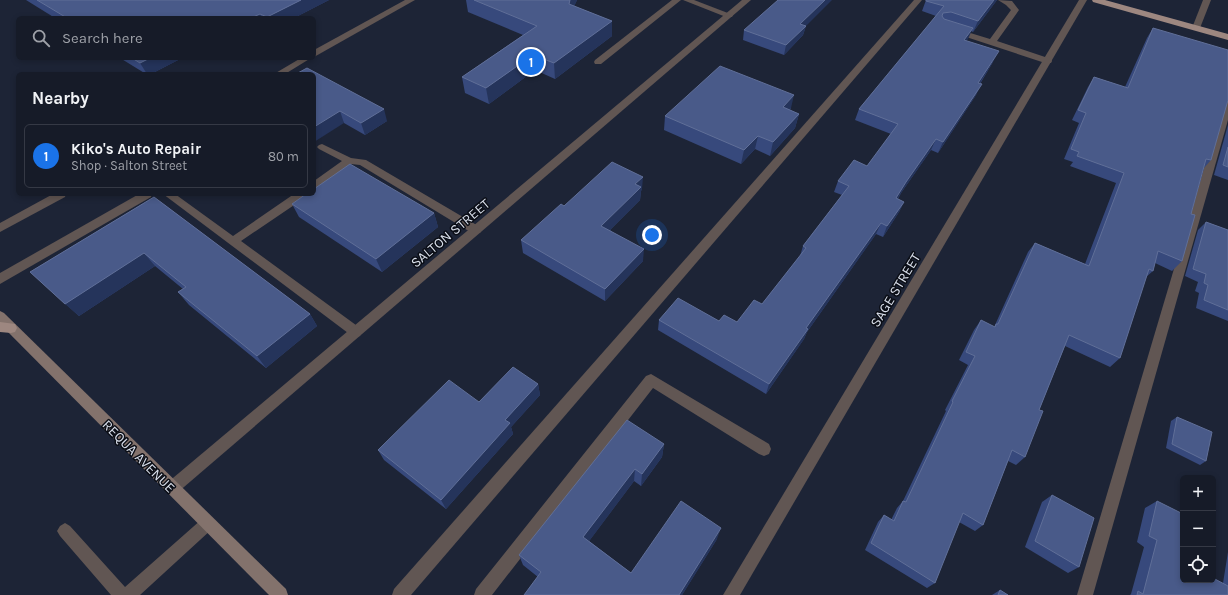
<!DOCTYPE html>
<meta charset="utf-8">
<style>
body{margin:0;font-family:Karla,sans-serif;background:#1f2430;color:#f1f3f6}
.controls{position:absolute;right:12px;bottom:12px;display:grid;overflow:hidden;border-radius:6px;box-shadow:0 2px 6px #0003}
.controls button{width:36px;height:36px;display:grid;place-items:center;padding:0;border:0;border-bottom:1px solid #353945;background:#161b28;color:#f1f3f6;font:20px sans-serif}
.you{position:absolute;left:652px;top:235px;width:14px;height:14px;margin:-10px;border:3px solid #fff;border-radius:50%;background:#1a73e8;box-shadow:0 0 0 6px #1a73e833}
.badge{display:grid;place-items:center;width:26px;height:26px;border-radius:50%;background:#1a73e8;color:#fff;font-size:13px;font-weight:700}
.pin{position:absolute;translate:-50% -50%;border:2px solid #fff;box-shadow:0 1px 4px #0006}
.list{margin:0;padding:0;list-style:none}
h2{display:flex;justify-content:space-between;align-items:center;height:52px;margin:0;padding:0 16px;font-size:17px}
h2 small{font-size:13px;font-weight:400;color:#9ea1a8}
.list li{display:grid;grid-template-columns:26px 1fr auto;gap:12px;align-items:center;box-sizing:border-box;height:64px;margin:0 8px 8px;padding:0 8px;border:1px solid #353945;border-radius:6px}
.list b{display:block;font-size:15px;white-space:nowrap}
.list p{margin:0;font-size:13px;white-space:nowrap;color:#9ea1a8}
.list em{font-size:13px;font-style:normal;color:#9ea1a8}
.icon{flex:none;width:22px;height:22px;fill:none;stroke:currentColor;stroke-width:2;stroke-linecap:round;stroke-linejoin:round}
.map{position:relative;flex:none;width:1228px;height:595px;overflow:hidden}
.search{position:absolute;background:#161b28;box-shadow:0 2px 6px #0003;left:16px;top:16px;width:300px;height:44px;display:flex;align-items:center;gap:10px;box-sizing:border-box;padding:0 14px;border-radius:6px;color:#9ea1a8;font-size:15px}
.panel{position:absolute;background:#161b28;box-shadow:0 2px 6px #0003;left:16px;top:72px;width:300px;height:124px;border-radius:6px}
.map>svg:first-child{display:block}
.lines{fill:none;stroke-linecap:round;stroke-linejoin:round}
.lane{fill:#615653;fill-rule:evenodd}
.street{fill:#615653;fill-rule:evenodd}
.secondary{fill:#83726c;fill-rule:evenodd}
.primary{fill:#9d8780;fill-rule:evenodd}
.wall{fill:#37497c}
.shaded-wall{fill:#25345b}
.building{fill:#495a89;stroke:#606f98}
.labels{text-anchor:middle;stroke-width:3;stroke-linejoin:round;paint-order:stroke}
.street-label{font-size:14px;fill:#dbe1ed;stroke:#0b0e16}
</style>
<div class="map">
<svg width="1228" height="595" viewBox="0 0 1228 595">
<rect width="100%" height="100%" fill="#1d2436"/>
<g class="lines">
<g class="lane">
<path d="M672,0H681L601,64H595L594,62L595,60Z"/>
<path d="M683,0H694L733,15L732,17H726Z"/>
<path d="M914,0H922L411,595H392L394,589Z"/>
<path d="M998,0L1012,1L1019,10L997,41L1051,59L1052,61L1051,63H1045L951,32L950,30L954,28L990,39L1011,10L1006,5Z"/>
<path d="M1203,0H1211L1200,28L1199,30H1193L1192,28Z"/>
<path d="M1228,101V120L1093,595H1077L1223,104Z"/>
<path d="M322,144L351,158L366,160L480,227L482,230L480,233H472L360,165L351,164L318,189L314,190V181L342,161L319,149L317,147L319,145Z"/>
<path d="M139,194H152L151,197L0,284V273Z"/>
<path d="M163,194H175L233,236L294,194H307L306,197L241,241L360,328L362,332L360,336L356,337L352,336Z"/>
<path d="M651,374L769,444L771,449L769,454L764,456L759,454L653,388L492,595H474L476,589L646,376Z"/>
<path d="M207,516L212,519L215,524L212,529L140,595H111L60,536L57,531L60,526L65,523L70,526L125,587L202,519Z"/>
</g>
<g class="street">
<path d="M405,0H415L314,57V50Z"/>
<path d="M742,0H751L177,493L172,495L167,493L165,488L167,483Z"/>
<path d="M1079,0H1087L740,595H723Z"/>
<path d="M301,58H311L285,74H274Z"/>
<path d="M53,194H66L65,197L0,232V223Z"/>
</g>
<path class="secondary" d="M0,311L4,313L286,589L288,595H269L0,324Z"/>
<g class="primary">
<path d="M1092,0H1105L1228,34V40L1093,2Z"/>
<path d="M0,322L15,324L17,328L15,332L11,333L0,332Z"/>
</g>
</g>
<g class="wall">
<path d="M26,0H329L294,18H55Z"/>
<path d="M466,0H577L574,6L612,21V36L555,79L535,70L489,104L465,93L462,77L523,35L468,12Z"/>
<path d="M926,0H997L973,32L971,31L966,41L993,62L980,84L976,95L938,153L931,150L901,193L898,199L904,202L899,212L883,237L876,234L807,332L804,339L766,394L658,330L659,320L719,321L737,322L762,304L800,256L803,246L842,195L834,192L838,181L867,166L891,134L855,120L859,109L936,16L922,11Z"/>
<path d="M806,26L803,35L784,55L743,40L744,30Z"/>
<path d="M1153,28L1211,160L1204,168L1191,214L1182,261L1172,271L1155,263L1153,271L1146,277L1120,358L1110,367L1065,346L1039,410L1025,457L1016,465L1008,461L983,525L975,531L959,522L935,583L927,588L865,550L878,522L884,515L891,520L897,508L903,501L946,411L945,410L968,365L959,360L974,330L981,320L994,327L995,325L1028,252L1035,243L1085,264L1116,183L1070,166L1073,162L1064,159L1079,123L1072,120L1088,87L1094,77L1125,87L1147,38Z"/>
<path d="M120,58H182L151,74H146Z"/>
<path d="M314,74L387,121L365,135L344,123Z"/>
<path d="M791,108L790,110L799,114L795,128L770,156L755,149L741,164L664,130L665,116Z"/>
<path d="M1228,125V180L1214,175Z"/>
<path d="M642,189L641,191L640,200L610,230L643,261L605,301L523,253L521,240L564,206Z"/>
<path d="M154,197L310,314L317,326L266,368L189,305L178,292L183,289L155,266L79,316L30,272Z"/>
<path d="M292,204L434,213L438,227L382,272L299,217Z"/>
<path d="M1206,222L1228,230V321L1196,308L1199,293L1195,291L1198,282L1185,276L1198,230Z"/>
<path d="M538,384L540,395L511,427L513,434L446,509L384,460L378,450L479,402Z"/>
<path d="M1177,417L1206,461L1200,465L1166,448L1171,421Z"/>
<path d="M664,444L662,457L641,486L634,481L589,541L631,573L717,539L682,595H524L538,577L523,565L519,555Z"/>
<path d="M1052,495L1079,567L1068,573L1025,547L1042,502Z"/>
<path d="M1157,501L1183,580L1223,583L1228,552V595H1130L1131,594L1144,547L1137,542L1145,508Z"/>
<path d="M1000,590L1008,595H992Z"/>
</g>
<g class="shaded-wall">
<path d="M301,0H329L294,18H267V17Z"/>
<path d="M570,0H577L569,19V4Z"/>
<path d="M825,0H832L806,26L803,35L784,55L786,45L800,24Z"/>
<path d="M994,0H997L973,32L978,21Z"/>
<path d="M260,14L262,18H251Z"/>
<path d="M612,21V36L555,79L554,63Z"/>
<path d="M973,28L968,39L959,51L964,40Z"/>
<path d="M999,51L993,62L973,94L978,83Z"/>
<path d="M533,55L535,70L489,104L486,88Z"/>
<path d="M150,58H182L151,74H147L140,63Z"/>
<path d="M982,84L976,95L938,153L943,142Z"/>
<path d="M794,95L791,108L779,121L783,107Z"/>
<path d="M384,109L387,121L365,135L361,123Z"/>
<path d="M340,111L344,123L314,142V127Z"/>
<path d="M799,114L795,128L770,156L773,142Z"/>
<path d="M758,136L755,149L741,164L744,150Z"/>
<path d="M936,139L931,150L901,193L892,209L896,198L906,182Z"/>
<path d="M643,177L642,189L641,191L640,200L602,238L601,226L635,184Z"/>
<path d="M904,202L899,212L883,237L887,226Z"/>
<path d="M434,213L438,227L382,272L376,259Z"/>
<path d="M881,223L876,234L807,332L804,339L766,394L769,384L806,328Z"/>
<path d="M644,249L643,261L605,301V289Z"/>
<path d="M144,253L155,266L79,316L65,304Z"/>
<path d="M310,314L317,326L266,368L257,356Z"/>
<path d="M538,384L540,395L511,427L513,434L446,509L441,500L505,420Z"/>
<path d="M664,444L662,457L641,486L642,474Z"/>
<path d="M635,469L634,481L584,548L583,537Z"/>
<path d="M721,528L717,539L682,595H679Z"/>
</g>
<g class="building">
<path d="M37,0H301L267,17L260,14L251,18H67Z"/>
<path d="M474,0H570L569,4L612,21L554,63L533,55L486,88L462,77L537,26Z"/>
<path d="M778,0H825L800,24L806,26L786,45L744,30Z"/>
<path d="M926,0H994L978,21L951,12L943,13L942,16L944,19L973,28L964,40L999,51L978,83L982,84L943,142L936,139L906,182L896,198L904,202L887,226L881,223L806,328L808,329L769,384L659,320L678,298L719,321L724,315L737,322L754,300L762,304L806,248L803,246L849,186L838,181L854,160L867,166L898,124L859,109L944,6L926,1Z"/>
<path d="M1153,28L1228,50V100L1211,160L1206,159L1191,214L1195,215L1182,261L1158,251L1153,271L1149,269L1120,358L1069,335L1039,410L1043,411L1025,457L1012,450L983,525L963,513L935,583L871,543L884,515L894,521L903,501L906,502L953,402L952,401L975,356L966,352L981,320L995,327L996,324H998L1035,243L1089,266L1124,173L1077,156L1079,152L1071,149L1086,113L1078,110L1094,77L1128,88Z"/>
<path d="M132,58H150L140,63Z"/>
<path d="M720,66L794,95L783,107L799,114L773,142L758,136L744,150L665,116Z"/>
<path d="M307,68L384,109L361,123L340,111L314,127V74H296Z"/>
<path d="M1228,147V167L1223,165Z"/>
<path d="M612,162L643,177L635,184L641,187L601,226L644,249L605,289L521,240L561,204L564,206Z"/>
<path d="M350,164L434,213L376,259L292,204L306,194H314V189Z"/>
<path d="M154,197L310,314L257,356L178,292L186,287L144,253L65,304L30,272Z"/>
<path d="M1206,222L1228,230V310L1204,300L1208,285L1204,283L1206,274L1193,269Z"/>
<path d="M513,367L538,384L505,420L510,423L441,500L378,450L449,380L479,402Z"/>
<path d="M1177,417L1212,432L1206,461L1172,444Z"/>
<path d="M627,420L664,444L642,474L635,469L583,537L631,573L681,501L721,528L679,595H524L541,572L519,555Z"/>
<path d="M1052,495L1094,518L1079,567L1035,541Z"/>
<path d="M1157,501L1183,514V580H1213V578L1228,586V595H1137L1138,591L1143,594L1157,540L1149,536Z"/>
<path d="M1000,590L1008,595H998Z"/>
</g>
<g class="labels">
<g class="street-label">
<text transform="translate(450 233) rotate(-40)" y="5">SALTON STREET</text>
<text transform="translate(895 290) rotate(-59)" y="5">SAGE STREET</text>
<text transform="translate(139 456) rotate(45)" y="5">REQUA AVENUE</text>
</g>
</g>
</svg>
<div class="controls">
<button>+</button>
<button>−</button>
<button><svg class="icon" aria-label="locate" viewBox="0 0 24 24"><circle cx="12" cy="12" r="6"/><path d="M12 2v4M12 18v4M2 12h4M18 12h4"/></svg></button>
</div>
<div class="you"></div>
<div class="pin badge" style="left:531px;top:62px">1</div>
<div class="search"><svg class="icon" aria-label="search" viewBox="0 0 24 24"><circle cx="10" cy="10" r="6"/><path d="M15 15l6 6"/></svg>Search here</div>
<section class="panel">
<h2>Nearby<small></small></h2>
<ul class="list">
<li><span class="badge">1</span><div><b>Kiko's Auto Repair</b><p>Shop · Salton Street</p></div><em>80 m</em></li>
</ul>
</section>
</div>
